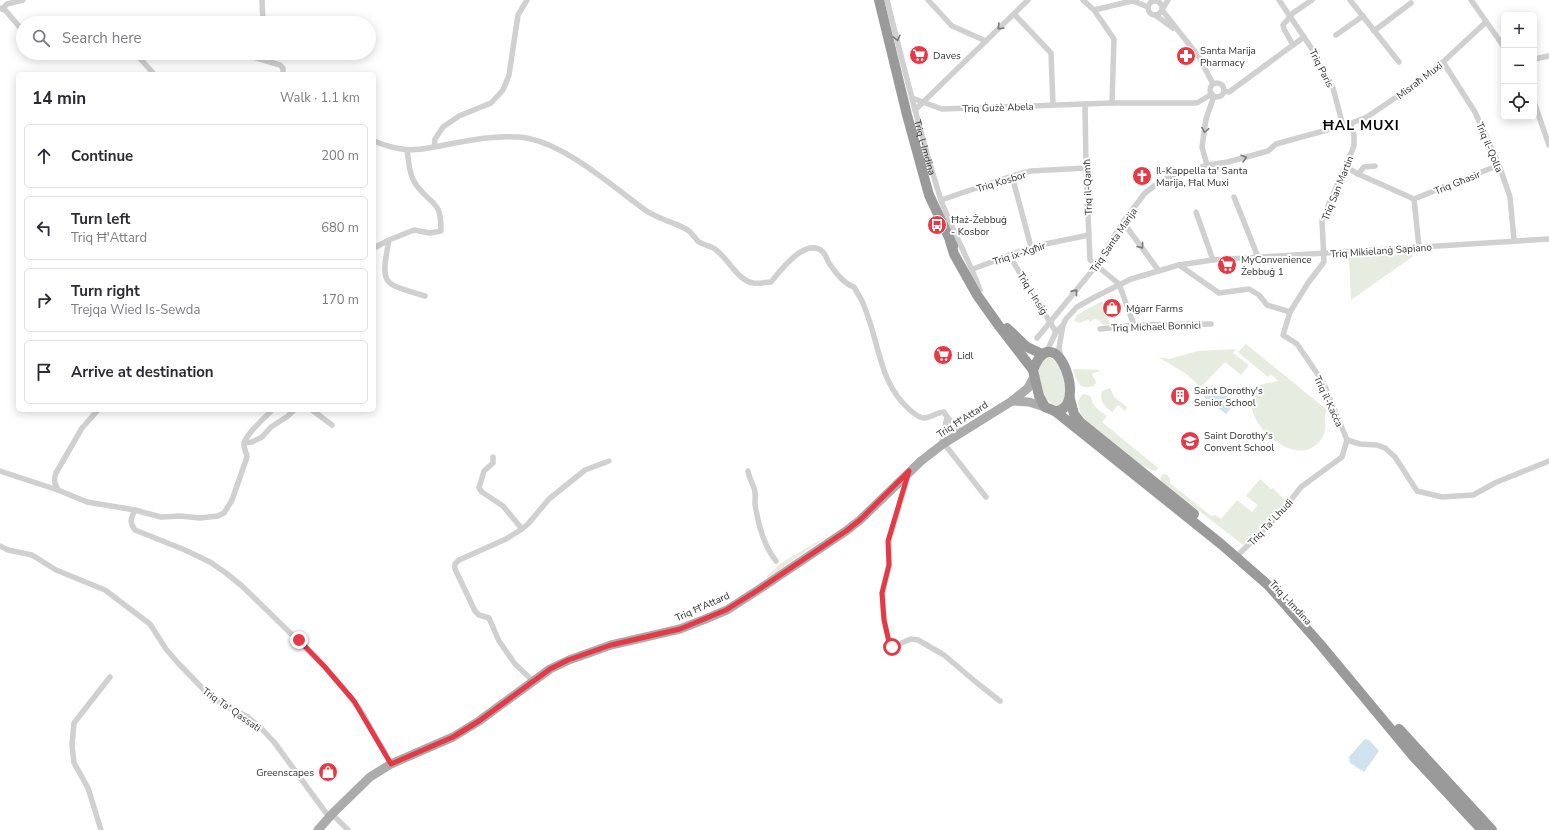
<!DOCTYPE html>
<meta charset="utf-8">
<style>
body{margin:0;font-family:"Nunito Sans",sans-serif;background:#f2f2f3;color:#2b2b33}
.controls{position:absolute;right:12px;top:12px;display:grid;overflow:hidden;border-radius:6px;box-shadow:0 2px 10px #0003}
.controls button{width:36px;height:36px;display:grid;place-items:center;padding:0;border:0;border-bottom:1px solid #e1e1e2;background:#fff;color:#2b2b33;font:20px sans-serif}
.stop{position:absolute;width:12px;height:12px;margin:-9px;border:3px solid #e63946;border-radius:50%;background:#fff}
.stop.end{background:#e63946;border-color:#fff;box-shadow:0 1px 4px #0008}
.list{margin:0;padding:0;list-style:none}
h2{display:flex;justify-content:space-between;align-items:center;height:52px;margin:0;padding:0 16px;font-size:17px}
h2 small{font-size:13px;font-weight:400;color:#7c7c81}
.list li{display:grid;grid-template-columns:26px 1fr auto;gap:12px;align-items:center;box-sizing:border-box;height:64px;margin:0 8px 8px;padding:0 8px;border:1px solid #e1e1e2;border-radius:6px}
.list b{display:block;font-size:15px;white-space:nowrap}
.list p{margin:0;font-size:13px;white-space:nowrap;color:#7c7c81}
.list em{font-size:13px;font-style:normal;color:#7c7c81}
.icon{flex:none;width:22px;height:22px;fill:none;stroke:currentColor;stroke-width:2;stroke-linecap:round;stroke-linejoin:round}
.map{position:relative;flex:none;width:1549px;height:830px;overflow:hidden}
.search{position:absolute;background:#fff;box-shadow:0 2px 10px #0003;left:16px;top:16px;width:360px;height:44px;display:flex;align-items:center;gap:10px;box-sizing:border-box;padding:0 14px;border-radius:22px;color:#7c7c81;font-size:15px}
.panel{position:absolute;background:#fff;box-shadow:0 2px 10px #0003;left:16px;top:72px;width:360px;height:340px;border-radius:6px}
.map>svg:first-child{display:block}
.green{fill:#e6ecdf}
.water{fill:#cfe2ee}
.lines{fill:none;stroke-linecap:round;stroke-linejoin:round}
.street{stroke:#d0d0d0;stroke-width:5.5}
.primary{stroke:#ababab;stroke-width:9}
.highway{stroke:#9a9a9a;stroke-width:10}
.oneway{stroke:#7a7a7a}
.route{stroke:#e63946;stroke-width:5}
.labels{text-anchor:middle;stroke-width:4;stroke-linejoin:round;paint-order:stroke}
.poi-label{font-size:10px;fill:#333;stroke:#fff;text-anchor:start}
.street-label{font-size:10px;fill:#333;stroke:#fff}
.district-label{font-size:14px;font-weight:bold;letter-spacing:1px;fill:#000;stroke:#fff}
</style>
<div class="map">
<svg width="1549" height="830" viewBox="0 0 1549 830">
<rect width="100%" height="100%" fill="#fff"/>
<g class="green">
<path d="M1413,254L1412,257L1351,300L1349,257Z"/>
<path d="M1102,301L1110,324L1103,325L1099,320L1094,319L1090,322L1088,319L1080,323L1074,321L1077,315Z"/>
<path d="M1246,344L1327,410C1326,412 1325,414 1325,416C1324,421 1327,426 1324,434C1303,481 1229,415 1258,387C1263,382 1272,383 1278,381L1271,374L1268,377L1238,352Z"/>
<path d="M1236,349L1233,353L1249,365L1241,375L1225,362L1201,387L1185,373L1158,357L1169,359L1198,351Z"/>
<path d="M1049,357L1054,360L1060,365L1064,372L1067,394L1061,405C1044,408 1035,381 1038,368C1039,362 1044,360 1049,357Z"/>
<path d="M1073,369L1101,370L1092,374L1096,382L1095,385C1080,392 1076,381 1073,369Z"/>
<path d="M1110,388L1114,397L1127,407L1125,411L1118,405L1112,412C1104,406 1099,402 1102,391Z"/>
<path d="M1084,394C1094,396 1090,399 1094,405C1097,409 1103,413 1107,416L1102,422L1158,468L1156,471C1135,467 1103,435 1086,421L1080,412L1078,402L1081,396Z"/>
<path d="M1163,474L1167,475L1170,478V483L1211,516L1216,515L1221,519L1237,500L1252,512L1258,505L1246,496L1260,479L1271,489L1273,488L1287,502L1277,515L1243,545L1162,482L1160,478Z"/>
<path d="M829,535L768,578L766,577L781,563Z"/>
</g>
<g class="water">
<path d="M1212,385L1235,403L1226,414L1203,396Z"/>
<path d="M1365,739L1369,740L1379,751L1364,772L1350,763L1349,757Z"/>
</g>
<g class="lines">
<g class="street">
<path d="M262,0L263,23"/>
<path id="s1" d="M887,0C904,67 920,135 941,200C952,231 969,259 980,290"/>
<path d="M928,0L952,26L986,41"/>
<path d="M1083,0L1094,10L1114,39L1112,103"/>
<path d="M1279,0L1316,55L1321,67L1333,88L1343,126"/>
<path d="M1350,0L1399,62"/>
<path d="M1471,0L1504,47"/>
<circle cx="1155" cy="8" r="7"/>
<path d="M1133,1L1148,7"/>
<path d="M0,8L6,11L23,31"/>
<path d="M1163,8L1168,0"/>
<path d="M2,9L7,4L23,0"/>
<path d="M1094,10L1136,0"/>
<path d="M1162,10L1199,57L1213,84"/>
<path d="M1014,14L1051,53L1053,105"/>
<path d="M1155,15L1173,28"/>
<path d="M1374,31L1411,3"/>
<path d="M1336,35L1363,16"/>
<path d="M1293,45L1284,29L1283,25L1293,13L1312,0"/>
<path d="M135,53L154,74"/>
<path d="M248,53L249,56L253,57L280,65L283,68V74"/>
<path d="M1534,59L1549,56"/>
<path d="M1443,62L1475,112L1499,165L1510,197L1514,240"/>
<circle cx="1217" cy="90" r="7"/>
<path d="M1224,91L1229,92L1304,37"/>
<path d="M912,98L942,109L1112,103H1197L1212,94"/>
<path d="M1534,102L1549,145"/>
<path d="M1085,105L1086,168L1090,260L1119,284L1134,325"/>
<path d="M915,110L1028,0"/>
<path d="M374,141C396,150 411,152 434,147L435,139L443,127L459,116L491,103L503,90L509,75L518,15L527,0"/>
<path d="M434,147C462,142 489,135 518,137C560,139 612,186 645,210C658,219 673,222 686,229C692,232 694,238 699,242C704,245 711,246 715,249C727,257 738,281 753,283C759,284 766,282 771,282C780,271 806,236 823,252C826,255 827,260 829,263C836,273 843,283 854,287C857,293 862,299 864,306C880,343 878,383 911,411C915,414 919,418 924,418C931,418 937,412 944,412L947,417L962,433"/>
<path d="M407,150C409,162 409,176 417,186C433,207 441,200 441,231L430,233L414,230L389,240C380,287 383,283 425,296"/>
<path d="M1207,165L1202,147L1206,119L1214,96"/>
<path d="M1346,167L1358,174L1414,199L1419,247"/>
<path d="M1358,174L1364,167L1375,166"/>
<path d="M1012,176L1031,247"/>
<path d="M1234,197L1258,257"/>
<path d="M1414,199L1499,165"/>
<path d="M941,200L1012,176L1031,171L1086,168"/>
<path d="M1196,212L1213,260"/>
<path d="M1123,222L1159,271"/>
<path d="M374,248L389,240"/>
<path d="M1009,255L1056,332"/>
<path d="M1179,265L1219,293L1249,289L1259,295L1267,305L1290,312"/>
<path d="M973,269L1031,247L1089,235"/>
<path d="M1100,329L1134,325L1211,324"/>
<path d="M1037,338L1096,266L1123,222L1145,193L1154,186L1167,178L1207,165L1228,162L1268,151L1276,144L1349,124L1367,117L1414,85L1443,62L1486,22"/>
<path d="M1046,353L1056,332L1063,325L1066,319L1077,307L1095,297L1131,279L1179,265L1213,260L1549,239"/>
<path d="M1061,358L1059,348L1063,325"/>
<path d="M312,410L332,425"/>
<path d="M947,417L942,441L986,497"/>
<path d="M1347,440L1323,382L1297,344L1283,335L1290,312L1308,283L1324,262L1322,220L1354,146V135L1351,124"/>
<path d="M1347,440L1360,444L1377,445L1385,448L1395,457L1417,491L1442,497L1473,495L1497,482L1549,461"/>
<path d="M244,443L252,442L262,437L271,427L288,416L294,410"/>
<path d="M493,457V463L484,471L479,488L482,492L503,506L522,529L506,539L459,560L455,564V569L475,611L479,615L489,618L499,641L515,664L533,681"/>
<path d="M0,471L58,490L87,502L135,510C131,518 129,522 135,530L185,550L210,562L226,573L242,586L324,666L348,694L363,714L391,764"/>
<path d="M748,471C749,478 752,482 754,488C756,492 755,499 755,504C758,524 763,545 776,561"/>
<path d="M908,475L889,541V565L882,593L884,619L889,642L892,647L911,639L918,640L944,655L977,683L1000,701"/>
<path d="M58,490C55,484 53,480 56,473L82,428L98,410"/>
<path d="M135,510L161,517L180,516L200,518L218,516L224,513L232,500L247,457C247,453 244,450 244,445C244,435 265,418 272,410"/>
<path d="M522,529L528,524L549,499L585,470L609,461"/>
<path d="M0,546L8,550L32,555L56,570L105,590L150,624L166,649L178,663L209,695L224,705L248,717L261,728L274,742L329,817"/>
<path d="M1240,553L1279,515L1301,487L1342,457L1347,440"/>
<path d="M332,814L348,830"/>
<path d="M101,830L88,788L74,763L72,745L74,723L110,677"/>
</g>
<g class="primary">
<path d="M1012,401L1029,402L1045,407"/>
<path d="M318,830L332,814L370,777L391,764L453,737L479,721L550,669L569,660L611,645L680,629L703,620L727,610L758,590L846,531L860,520L921,461L943,444L1012,401L1028,388L1034,377"/>
</g>
<g class="highway">
<path d="M879,0L907,115L929,195L953,246"/>
<path d="M950,241L954,254L977,295L999,326L1033,370L1039,396L1045,407L1055,411L1221,544L1268,585L1320,644L1413,756L1482,830"/>
<path d="M1007,328L1027,347L1042,354"/>
<path d="M1033,370C1056,312 1090,412 1055,411"/>
<path d="M1070,399L1074,414L1081,423L1194,514"/>
<path d="M1399,729L1492,830"/>
</g>
</g>
<defs><path id="oneway-chevron" d="M-2-3.5L2.5 0L-2 3.5" fill="none" stroke-width="1.6" stroke-linecap="round" stroke-linejoin="round"/></defs>
<g class="oneway">
<use href="#oneway-chevron" transform="translate(1000 27) rotate(136)"/>
<use href="#oneway-chevron" transform="translate(897 38) rotate(76)"/>
<use href="#oneway-chevron" transform="translate(1205 130) rotate(99)"/>
<use href="#oneway-chevron" transform="translate(1244 158) rotate(-16)"/>
<use href="#oneway-chevron" transform="translate(1141 246) rotate(53)"/>
<use href="#oneway-chevron" transform="translate(1075 292) rotate(-51)"/>
</g>
<g class="lines">
<path class="route" d="M299,640L324,666L354,701L391,764L453,737L479,721L550,669L568,660L611,645L680,629L726,610L758,590L846,531L860,520L909,471L888,541L889,565L882,593L884,620L889,642L892,647"/>
</g>
<defs>
<symbol id="supermarket-disc" viewBox="-11 -11 22 22"><circle r="9.5" fill="#e63946" stroke="#fff"/><path d="M-6-5.5h2.5l.6 2H6L4.5 2H-2.5L-4.4-4H-6ZM-1.5 3.2a1.3 1.3 0 1 0 .1 0ZM3 3.2a1.3 1.3 0 1 0 .1 0Z" fill="#fff"/></symbol>
<symbol id="pharmacy-disc" viewBox="-11 -11 22 22"><circle r="9.5" fill="#e63946" stroke="#fff"/><path d="M-2-6h4v4h4v4h-4v4h-4v-4h-4v-4h4Z" fill="#fff"/></symbol>
<symbol id="church-disc" viewBox="-11 -11 22 22"><circle r="9.5" fill="#e63946" stroke="#fff"/><path d="M-1.2-6h2.4v3.5h3.3v2.4h-3.3V6h-2.4V-.1h-3.3v-2.4h3.3Z" fill="#fff"/></symbol>
<symbol id="bus-disc" viewBox="-11 -11 22 22"><circle r="9.5" fill="#e63946" stroke="#fff"/><path d="M-5-6H5V4H4V6H2V4H-2V6H-4V4H-5ZM-3.5-4V0h7V-4ZM-3.5 1.2v1.5H-2V1.2ZM2 1.2v1.5H3.5V1.2Z" fill="#fff"/></symbol>
<symbol id="shop-disc" viewBox="-11 -11 22 22"><circle r="9.5" fill="#e63946" stroke="#fff"/><path d="M-5-2.5h2.3a2.7 3.5 0 0 1 5.4 0H5L5.5 6h-11ZM-1.5-2.5h3a1.5 2.3 0 0 0-3 0Z" fill="#fff"/></symbol>
<symbol id="building-disc" viewBox="-11 -11 22 22"><circle r="9.5" fill="#e63946" stroke="#fff"/><path d="M-4-6H4V6H1V3H-1V6H-4ZM-2.5-4.3h1.7v1.8h-1.7ZM.8-4.3h1.7v1.8H.8ZM-2.5-1h1.7V.8h-1.7ZM.8-1h1.7V.8H.8Z" fill="#fff"/></symbol>
<symbol id="school-disc" viewBox="-11 -11 22 22"><circle r="9.5" fill="#e63946" stroke="#fff"/><path d="M0-5L7-2L0 1L-7-2ZM-4 1L0 2.5L4 1V4Q0 6-4 4Z" fill="#fff"/></symbol>
</defs>
<g fill-rule="evenodd">
<use href="#supermarket-disc" x="908" y="44" width="22" height="22"/>
<use href="#pharmacy-disc" x="1175" y="45" width="22" height="22"/>
<use href="#church-disc" x="1131" y="165" width="22" height="22"/>
<use href="#bus-disc" x="926" y="214" width="22" height="22"/>
<use href="#supermarket-disc" x="1216" y="254" width="22" height="22"/>
<use href="#shop-disc" x="1101" y="297" width="22" height="22"/>
<use href="#supermarket-disc" x="932" y="344" width="22" height="22"/>
<use href="#building-disc" x="1169" y="385" width="22" height="22"/>
<use href="#school-disc" x="1179" y="430" width="22" height="22"/>
<use href="#shop-disc" x="317" y="761" width="22" height="22"/>
</g>
<g class="labels">
<g class="poi-label">
<text x="1200" y="54">Santa Marija<tspan x="1200" dy="12">Pharmacy</tspan></text>
<text x="933" y="59">Daves</text>
<text x="1156" y="174">Il-Kappella ta' Santa<tspan x="1156" dy="12">Marija, Ħal Muxi</tspan></text>
<text x="951" y="223">Ħaż-Żebbuġ<tspan x="951" dy="12">- Kosbor</tspan></text>
<text x="1241" y="263">MyConvenience<tspan x="1241" dy="12">Żebbuġ 1</tspan></text>
<text x="1126" y="312">Mġarr Farms</text>
<text x="957" y="359">Lidl</text>
<text x="1194" y="394">Saint Dorothy's<tspan x="1194" dy="12">Senior School</tspan></text>
<text x="1204" y="439">Saint Dorothy's<tspan x="1204" dy="12">Convent School</tspan></text>
<text x="314" y="776" text-anchor="end">Greenscapes</text>
</g>
<g class="street-label">
<text transform="translate(1322 68) rotate(63)" y="4">Triq Paris</text>
<text transform="translate(1419 80) rotate(-37)" y="4">Misraħ Muxi</text>
<text transform="translate(998 107) rotate(-2)" y="4">Triq Ġużè Abela</text>
<text dy="4" stroke="none"><textPath href="#s1" startOffset="152">Triq l-Imdina</textPath></text>
<text transform="translate(1490 147) rotate(67)" y="4">Triq il-Qolla</text>
<text transform="translate(1001 181) rotate(-17)" y="4">Triq Kosbor</text>
<text transform="translate(1457 182) rotate(-22)" y="4">Triq Għasir</text>
<text transform="translate(1087 187) rotate(-92)" y="4">Triq il-Qamħ</text>
<text transform="translate(1337 188) rotate(-68)" y="4">Triq San Martin</text>
<text transform="translate(1113 240) rotate(-56)" y="4">Triq Santa Marija</text>
<text transform="translate(1381 250) rotate(-4)" y="4">Triq Mikielanġ Sapiano</text>
<text transform="translate(1019 253) rotate(-18)" y="4">Triq ix-Xgħir</text>
<text transform="translate(1033 293) rotate(58)" y="4">Triq l-Insiġ</text>
<text transform="translate(1156 326) rotate(-2)" y="4">Triq Michael Bonnici</text>
<text transform="translate(1329 401) rotate(65)" y="4">Triq il-Kaċċa</text>
<text transform="translate(962 419) rotate(-33)" y="4">Triq Ħ'Attard</text>
<text transform="translate(1270 522) rotate(-47)" y="4">Triq Ta' Lhudi</text>
<text transform="translate(1291 602) rotate(47)" y="4">Triq l-Imdina</text>
<text transform="translate(702 606) rotate(-24)" y="4">Triq Ħ'Attard</text>
<text transform="translate(232 709) rotate(35)" y="4">Triq Ta' Qassati</text>
</g>
<g class="district-label">
<text x="1361" y="130">ĦAL MUXI</text>
</g>
</g>
</svg>
<div class="controls">
<button>+</button>
<button>−</button>
<button><svg class="icon" aria-label="locate" viewBox="0 0 24 24"><circle cx="12" cy="12" r="6"/><path d="M12 2v4M12 18v4M2 12h4M18 12h4"/></svg></button>
</div>
<div class="stop" style="left:892px;top:647px"></div>
<div class="stop end" style="left:299px;top:640px"></div>
<div class="search"><svg class="icon" aria-label="search" viewBox="0 0 24 24"><circle cx="10" cy="10" r="6"/><path d="M15 15l6 6"/></svg>Search here</div>
<section class="panel">
<h2>14 min<small>Walk · 1.1 km</small></h2>
<ul class="list">
<li><svg class="icon" aria-label="ahead" viewBox="0 0 24 24"><path d="M12 20V5M6 11l6-6 6 6"/></svg><div><b>Continue</b></div><em>200 m</em></li>
<li><svg class="icon" aria-label="left" viewBox="0 0 24 24"><path d="M17 20v-9H6M10 6l-5 5 5 5"/></svg><div><b>Turn left</b><p>Triq Ħ'Attard</p></div><em>680 m</em></li>
<li><svg class="icon" aria-label="right" viewBox="0 0 24 24"><path d="M7 20v-9h11M14 6l5 5-5 5"/></svg><div><b>Turn right</b><p>Trejqa Wied Is-Sewda</p></div><em>170 m</em></li>
<li><svg class="icon" aria-label="arrive" viewBox="0 0 24 24"><path d="M6 21V4h12l-3 4 3 4H6"/></svg><div><b>Arrive at destination</b></div></li>
</ul>
</section>
</div>
